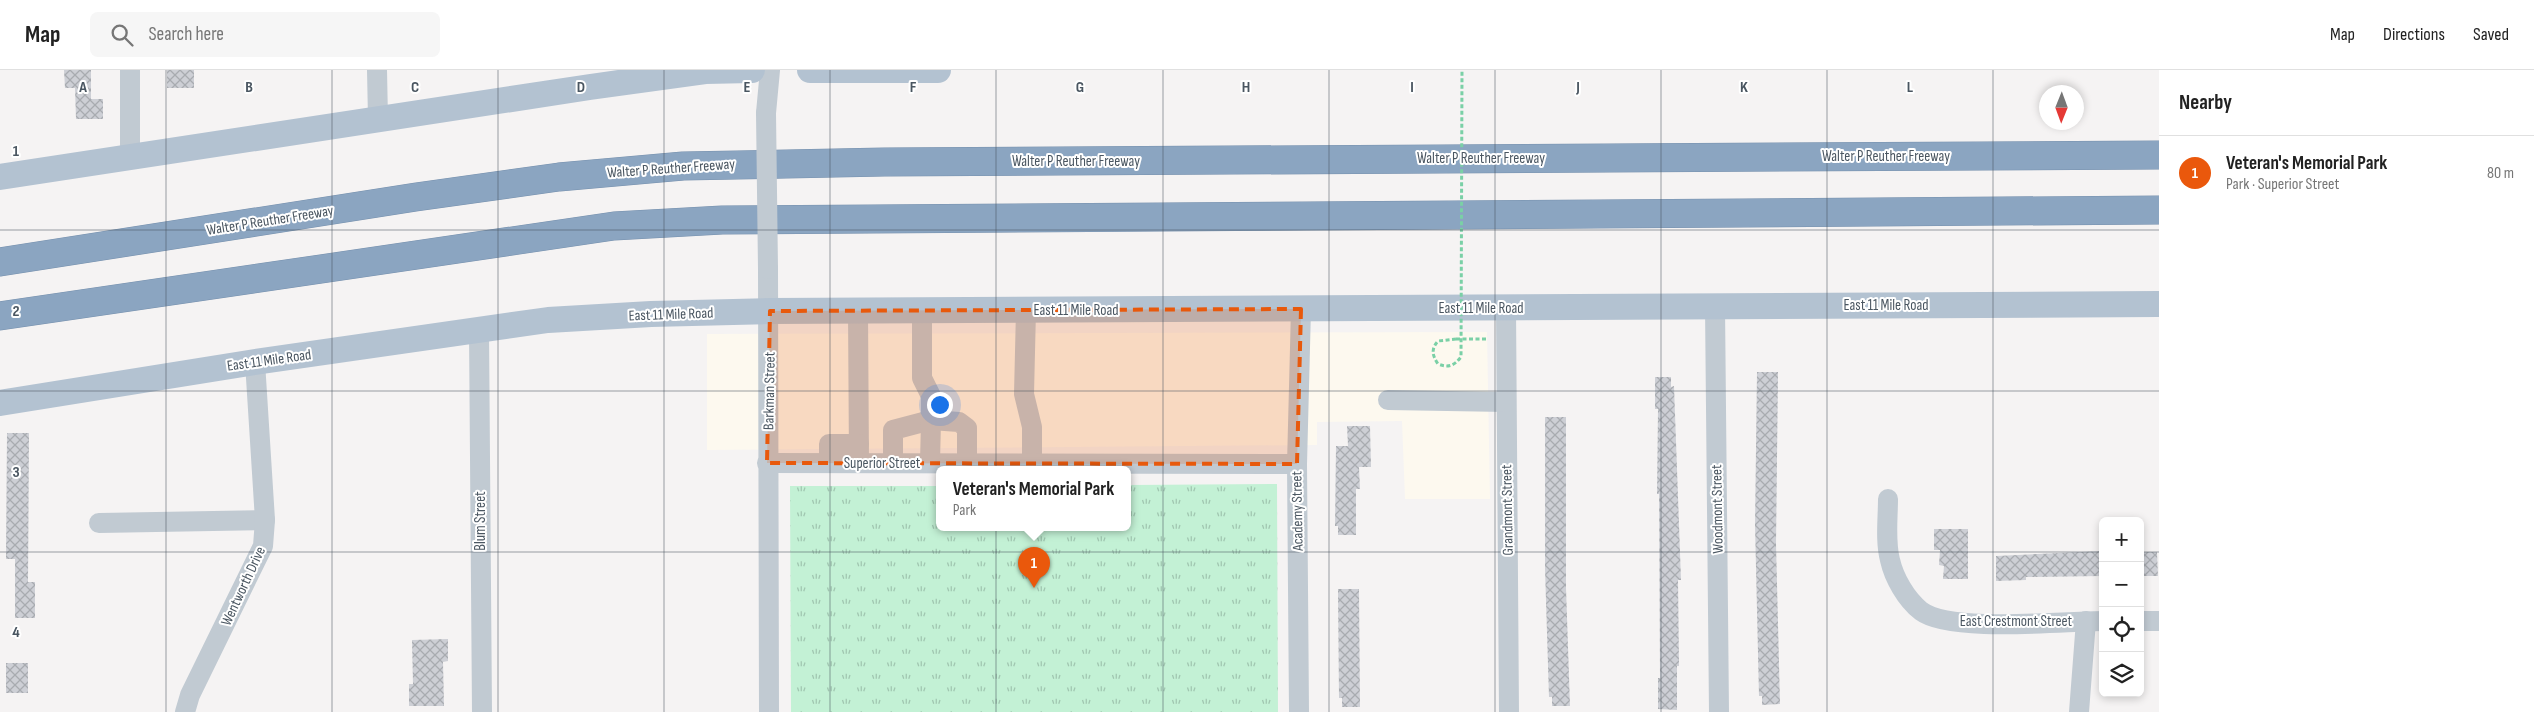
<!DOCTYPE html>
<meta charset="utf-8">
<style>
body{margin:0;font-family:"Sofia Sans Condensed",sans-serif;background:#f6f6f6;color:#222}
.controls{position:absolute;right:15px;bottom:15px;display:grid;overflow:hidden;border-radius:8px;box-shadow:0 2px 8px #0003}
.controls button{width:45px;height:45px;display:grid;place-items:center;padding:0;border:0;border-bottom:1px solid #e0e0e0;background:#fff;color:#222;font:25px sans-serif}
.compass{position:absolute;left:2039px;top:15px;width:45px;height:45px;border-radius:50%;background:#fff;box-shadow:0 2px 8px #0003;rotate:181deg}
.you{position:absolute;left:939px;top:334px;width:18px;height:18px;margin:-12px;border:4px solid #fff;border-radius:50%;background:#1a73e8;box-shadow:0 0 0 8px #1a73e833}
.badge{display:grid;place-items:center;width:32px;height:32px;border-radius:50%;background:#ea580c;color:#fff;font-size:16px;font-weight:700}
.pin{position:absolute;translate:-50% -41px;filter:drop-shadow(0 1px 2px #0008)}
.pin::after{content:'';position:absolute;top:26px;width:18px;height:15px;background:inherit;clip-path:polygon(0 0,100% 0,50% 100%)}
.popup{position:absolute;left:936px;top:396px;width:195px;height:65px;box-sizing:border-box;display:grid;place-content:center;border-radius:8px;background:#fff;filter:drop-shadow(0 1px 4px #0005);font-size:16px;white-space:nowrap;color:#767676}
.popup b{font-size:19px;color:#222}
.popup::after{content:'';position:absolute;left:50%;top:100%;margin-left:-10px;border:10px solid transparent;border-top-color:#fff}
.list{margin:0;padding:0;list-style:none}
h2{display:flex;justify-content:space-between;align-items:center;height:65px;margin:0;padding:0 20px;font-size:21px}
h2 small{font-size:16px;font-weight:400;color:#767676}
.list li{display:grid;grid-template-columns:32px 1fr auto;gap:15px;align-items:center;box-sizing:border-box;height:75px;padding:0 20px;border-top:1px solid #e0e0e0}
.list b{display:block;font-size:19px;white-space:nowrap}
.list p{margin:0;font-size:16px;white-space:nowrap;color:#767676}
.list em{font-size:16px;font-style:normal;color:#767676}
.icon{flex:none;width:28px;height:28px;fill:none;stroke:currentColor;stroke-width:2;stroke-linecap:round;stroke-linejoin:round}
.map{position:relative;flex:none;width:2159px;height:642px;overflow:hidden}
header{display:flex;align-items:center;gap:30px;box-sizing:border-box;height:70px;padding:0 25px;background:#fff;border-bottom:1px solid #e0e0e0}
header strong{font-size:24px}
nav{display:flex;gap:28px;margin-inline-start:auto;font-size:18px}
.search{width:350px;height:45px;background:#f6f6f6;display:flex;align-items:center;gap:12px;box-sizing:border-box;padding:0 18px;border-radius:8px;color:#767676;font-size:19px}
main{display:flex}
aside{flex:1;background:#fff}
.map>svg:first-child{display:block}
.commercial{fill:#fdf9ef}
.park{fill:url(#park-tufts)}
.building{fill:url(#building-cross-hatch)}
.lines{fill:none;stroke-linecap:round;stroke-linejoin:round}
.highway-casing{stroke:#7690ad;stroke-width:29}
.path{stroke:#7ad0a6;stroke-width:3;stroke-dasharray:4 2.5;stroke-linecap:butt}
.minor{stroke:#c1cad2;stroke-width:20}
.major{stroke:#b3c2d1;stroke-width:26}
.highway{stroke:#8ba5c1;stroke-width:28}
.path-bridge{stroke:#7ad0a6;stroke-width:3;stroke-dasharray:4 2.5;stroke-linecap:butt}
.minor-bridge{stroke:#c1cad2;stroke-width:20}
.marked{fill:#e8590c;fill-opacity:0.2;stroke:#e8590c;stroke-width:4;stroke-dasharray:10 6;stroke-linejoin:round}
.grid{fill:none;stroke:#4a5661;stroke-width:1;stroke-opacity:0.55}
.labels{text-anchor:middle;stroke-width:4;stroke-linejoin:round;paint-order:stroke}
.street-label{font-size:15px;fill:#4a5661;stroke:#fff}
.grid-label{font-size:16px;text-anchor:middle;font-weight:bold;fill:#4a5661;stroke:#fff;stroke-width:4;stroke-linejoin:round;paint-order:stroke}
</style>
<header>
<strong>Map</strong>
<div class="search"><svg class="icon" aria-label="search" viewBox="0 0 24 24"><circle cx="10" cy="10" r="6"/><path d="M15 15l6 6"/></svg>Search here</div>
<nav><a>Map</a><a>Directions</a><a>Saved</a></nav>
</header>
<main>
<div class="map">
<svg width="2159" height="642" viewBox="0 0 2159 642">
<defs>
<pattern id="park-tufts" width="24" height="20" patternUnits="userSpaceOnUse" patternTransform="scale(1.25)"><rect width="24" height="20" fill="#c3f1d5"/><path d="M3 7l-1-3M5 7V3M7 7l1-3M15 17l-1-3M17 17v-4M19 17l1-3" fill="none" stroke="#a0c6b0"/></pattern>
<pattern id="building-cross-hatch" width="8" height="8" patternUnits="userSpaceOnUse" patternTransform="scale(1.25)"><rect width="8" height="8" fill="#cdcfd5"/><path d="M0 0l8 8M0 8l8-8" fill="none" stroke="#a8abb0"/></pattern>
</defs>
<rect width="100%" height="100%" fill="#f5f3f3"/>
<path class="commercial" d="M1487,262L1490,429H1405L1402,351L1317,352V375L707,380V264Z"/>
<path class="park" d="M1277,414L1278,642H791L790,416H940V457H1128V415Z"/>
<g class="building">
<path d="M64,0H91V29H103V49H76L75,18H65Z"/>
<rect x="167" y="0" width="27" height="18"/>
<path d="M1757,302H1778L1776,474L1780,634L1762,635V626H1759L1755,455Z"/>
<path d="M1655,307H1671V317L1674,316L1681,510H1678L1679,596H1677V640L1658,639V608H1660L1659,424H1657L1658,339H1655Z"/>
<path d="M1545,347H1566V518L1570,636H1552V627H1549L1545,499Z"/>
<path d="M1347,356H1370L1371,397H1359L1360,419H1356V465H1338V456H1335L1336,376H1348Z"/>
<path d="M7,363H29L28,512H35V548H15V489H6Z"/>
<path d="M1934,459H1968V509H1943L1944,496L1939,495L1940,480H1934Z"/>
<path d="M2103,481V506L2026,507V510L1996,511V486Z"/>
<path d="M2140,482H2157L2158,506H2140Z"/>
<path d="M1338,519H1359L1360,637H1342V628H1339Z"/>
<path d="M448,569V591L443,592L444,636H409V614H413L412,570Z"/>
<rect x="6" y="593" width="22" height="30"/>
</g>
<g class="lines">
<defs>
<g id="highway">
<path d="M0,192L416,127L559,107L683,96L884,92L2159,85"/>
<path d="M0,246L614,156L722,150L2159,140"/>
</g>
</defs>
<use href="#highway" class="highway-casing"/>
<path class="path" d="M1456,269H1488"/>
<g class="minor">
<path d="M130,0V89"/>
<path d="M377,0L378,49"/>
<path d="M766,43L770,0"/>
<path d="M768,199L769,642"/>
<path d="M1715,236L1719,642"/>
<path d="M1506,238L1509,642"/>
<path d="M1026,240L1024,324L1032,357V392"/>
<path d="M858,241L859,393"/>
<path d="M479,260L482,642"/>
<path d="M1388,330L1506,332"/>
<path d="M893,392V360L931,350V326L922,308V240"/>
<path d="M767,393L1297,394"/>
<path d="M829,393V374H859"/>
<path d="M930,393L931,350L959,352L967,358V392"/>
<path d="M1888,429C1888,448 1885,471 1890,490C1894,508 1906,529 1921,541C1950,563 2064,551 2103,551"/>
<path d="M99,453L265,450"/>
<path d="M2140,551H2159"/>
<path d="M185,642L190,625L263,476L265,450L255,292"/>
<path d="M1299,642L1297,394L1301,239"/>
<path d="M2079,642L2086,551"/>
</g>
<g class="major">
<path d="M810,0H938"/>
<path d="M0,107L590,17L705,1L752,0"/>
<path d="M0,333L255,292L548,250L651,244L770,241L2159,234"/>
</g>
<use href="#highway" class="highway"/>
<path class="path-bridge" d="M1456,269L1438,271C1431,279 1432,285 1438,294C1448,298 1454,296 1461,287L1462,0"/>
<path class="minor-bridge" d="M766,43L768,199"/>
</g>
<path class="marked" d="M1301,239L1297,394L767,393L770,241Z"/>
<path class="grid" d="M166,0V642M332,0V642M498,0V642M664,0V642M830,0V642M996,0V642M1163,0V642M1329,0V642M1495,0V642M1661,0V642M1827,0V642M1993,0V642M0,160H2159M0,321H2159M0,482H2103M2140,482H2159"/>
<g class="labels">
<g class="street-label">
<text x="1886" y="91">Walter P Reuther Freeway</text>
<text x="1481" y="93">Walter P Reuther Freeway</text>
<text x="1076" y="96">Walter P Reuther Freeway</text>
<text transform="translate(671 98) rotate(-4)" y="5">Walter P Reuther Freeway</text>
<text transform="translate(270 150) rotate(-9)" y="5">Walter P Reuther Freeway</text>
<text x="1886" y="240">East 11 Mile Road</text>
<text x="1481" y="243">East 11 Mile Road</text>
<text x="1076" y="245">East 11 Mile Road</text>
<text transform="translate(671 244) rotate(-2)" y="5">East 11 Mile Road</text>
<text transform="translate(269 290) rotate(-8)" y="5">East 11 Mile Road</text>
<text transform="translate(769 321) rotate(-89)" y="5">Barkman Street</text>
<text x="882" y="398">Superior Street</text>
<text transform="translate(1717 439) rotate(-91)" y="5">Woodmont Street</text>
<text transform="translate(1507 440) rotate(-91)" y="5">Grandmont Street</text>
<text transform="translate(1297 441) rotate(-91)" y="5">Academy Street</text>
<text transform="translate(480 451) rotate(-90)" y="5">Blum Street</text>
<text transform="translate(243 516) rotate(-65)" y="5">Wentworth Drive</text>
<text x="2016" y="556">East Crestmont Street</text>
</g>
</g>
<g class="grid-label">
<text x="83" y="22">A</text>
<text x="249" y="22">B</text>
<text x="415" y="22">C</text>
<text x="581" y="22">D</text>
<text x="747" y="22">E</text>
<text x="913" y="22">F</text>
<text x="1080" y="22">G</text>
<text x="1246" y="22">H</text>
<text x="1412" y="22">I</text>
<text x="1578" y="22">J</text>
<text x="1744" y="22">K</text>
<text x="1910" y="22">L</text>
<text x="16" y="86">1</text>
<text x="16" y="246">2</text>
<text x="16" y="407">3</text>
<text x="16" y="567">4</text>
</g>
</svg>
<div class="controls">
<button>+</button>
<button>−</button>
<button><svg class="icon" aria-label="locate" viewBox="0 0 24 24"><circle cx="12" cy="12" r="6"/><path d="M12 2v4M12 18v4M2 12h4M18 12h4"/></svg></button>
<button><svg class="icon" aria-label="layers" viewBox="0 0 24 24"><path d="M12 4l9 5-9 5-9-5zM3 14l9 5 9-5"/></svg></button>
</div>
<svg class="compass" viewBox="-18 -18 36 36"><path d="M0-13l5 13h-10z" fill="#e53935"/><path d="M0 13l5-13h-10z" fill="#767676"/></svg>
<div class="you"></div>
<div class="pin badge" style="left:1034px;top:518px">1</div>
<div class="popup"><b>Veteran's Memorial Park</b>Park</div>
</div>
<aside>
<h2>Nearby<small></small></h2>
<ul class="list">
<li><span class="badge">1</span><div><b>Veteran's Memorial Park</b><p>Park · Superior Street</p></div><em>80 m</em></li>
</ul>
</aside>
</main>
